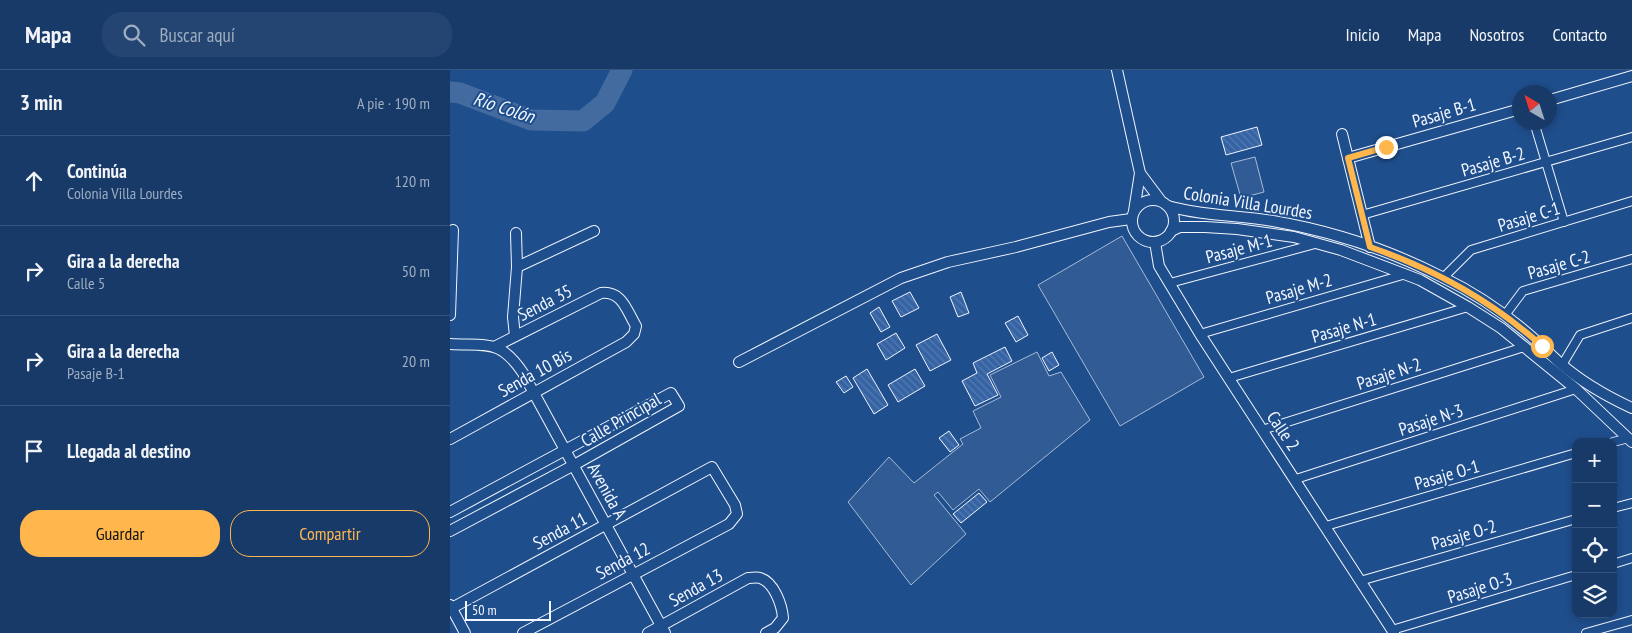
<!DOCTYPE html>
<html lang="es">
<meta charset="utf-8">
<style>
body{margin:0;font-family:"PT Sans Narrow",sans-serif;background:#244571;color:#f1f3f6}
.controls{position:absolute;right:15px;bottom:15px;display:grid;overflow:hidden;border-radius:10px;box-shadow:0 2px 8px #0003}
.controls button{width:45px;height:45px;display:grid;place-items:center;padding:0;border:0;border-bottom:1px solid #36547d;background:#173a69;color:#f1f3f6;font:25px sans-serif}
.compass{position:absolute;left:1062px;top:15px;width:45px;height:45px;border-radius:50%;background:#173a69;box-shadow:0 2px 8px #0003;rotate:321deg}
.scale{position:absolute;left:15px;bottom:12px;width:86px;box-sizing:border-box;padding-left:5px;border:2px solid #f2f6ff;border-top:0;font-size:14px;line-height:18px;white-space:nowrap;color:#f2f6ff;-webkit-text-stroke:4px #1f4e8c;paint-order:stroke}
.stop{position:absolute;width:15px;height:15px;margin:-11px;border:4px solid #ffb74d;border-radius:50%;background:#fff}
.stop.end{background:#ffb74d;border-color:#fff;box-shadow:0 1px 5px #0008}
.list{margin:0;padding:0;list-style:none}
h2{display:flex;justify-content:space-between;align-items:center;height:65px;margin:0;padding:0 20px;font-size:21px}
h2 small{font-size:16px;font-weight:400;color:#9eadc0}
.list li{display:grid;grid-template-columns:32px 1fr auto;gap:15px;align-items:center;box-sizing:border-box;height:90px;padding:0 20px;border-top:1px solid #36547d}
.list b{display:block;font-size:19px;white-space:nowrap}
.list p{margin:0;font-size:16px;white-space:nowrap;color:#9eadc0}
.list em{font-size:16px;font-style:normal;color:#9eadc0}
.actions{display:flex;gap:10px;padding:15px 20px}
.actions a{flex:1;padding:11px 0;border:1px solid #ffb74d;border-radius:20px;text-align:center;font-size:18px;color:#ffb74d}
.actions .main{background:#ffb74d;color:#111}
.icon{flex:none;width:28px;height:28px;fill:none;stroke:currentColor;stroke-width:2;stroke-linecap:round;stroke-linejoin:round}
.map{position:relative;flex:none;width:1182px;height:563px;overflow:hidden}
header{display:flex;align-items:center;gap:30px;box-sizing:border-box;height:70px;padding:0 25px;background:#173a69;border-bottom:1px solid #36547d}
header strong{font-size:24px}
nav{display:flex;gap:28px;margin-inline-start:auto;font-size:18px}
.search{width:350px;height:45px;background:#244571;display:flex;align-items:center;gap:12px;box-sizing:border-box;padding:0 18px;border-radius:20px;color:#9eadc0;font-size:19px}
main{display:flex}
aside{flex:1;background:#173a69}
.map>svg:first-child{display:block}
.built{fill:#305b95;stroke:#a8bbd7}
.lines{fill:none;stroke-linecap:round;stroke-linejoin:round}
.river{stroke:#446ba0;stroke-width:21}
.building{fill:url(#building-back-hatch);stroke:#f2f6ff}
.pedestrian-casing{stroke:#f2f6ff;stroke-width:10}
.minor-casing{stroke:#f2f6ff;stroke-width:12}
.pedestrian{stroke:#1f4e8c;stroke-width:8}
.minor{stroke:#1f4e8c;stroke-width:10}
.route{stroke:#ffb74d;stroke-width:6}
.labels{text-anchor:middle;stroke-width:4;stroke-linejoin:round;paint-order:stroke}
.street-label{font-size:18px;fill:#f2f6ff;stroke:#1f4e8c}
.water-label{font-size:19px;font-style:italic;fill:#f2f6ff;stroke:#1f4e8c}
</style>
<header>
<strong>Mapa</strong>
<div class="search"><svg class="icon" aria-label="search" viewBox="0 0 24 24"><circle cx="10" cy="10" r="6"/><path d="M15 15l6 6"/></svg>Buscar aquí</div>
<nav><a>Inicio</a><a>Mapa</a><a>Nosotros</a><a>Contacto</a></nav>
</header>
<main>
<aside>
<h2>3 min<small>A pie · 190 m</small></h2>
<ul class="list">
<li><svg class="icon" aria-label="ahead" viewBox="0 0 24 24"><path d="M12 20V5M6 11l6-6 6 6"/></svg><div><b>Continúa</b><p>Colonia Villa Lourdes</p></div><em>120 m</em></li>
<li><svg class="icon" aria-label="right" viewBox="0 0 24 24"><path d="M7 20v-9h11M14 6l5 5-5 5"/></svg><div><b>Gira a la derecha</b><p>Calle 5</p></div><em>50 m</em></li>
<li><svg class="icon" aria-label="right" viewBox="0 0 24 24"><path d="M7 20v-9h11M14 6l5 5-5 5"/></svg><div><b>Gira a la derecha</b><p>Pasaje B-1</p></div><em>20 m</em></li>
<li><svg class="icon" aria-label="arrive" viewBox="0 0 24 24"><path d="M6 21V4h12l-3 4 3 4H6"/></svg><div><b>Llegada al destino</b></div></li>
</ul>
<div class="actions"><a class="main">Guardar</a><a>Compartir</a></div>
</aside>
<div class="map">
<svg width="1182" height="563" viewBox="0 0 1182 563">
<defs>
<pattern id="building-back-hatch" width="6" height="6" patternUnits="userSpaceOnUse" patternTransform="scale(1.25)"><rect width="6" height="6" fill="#3563a3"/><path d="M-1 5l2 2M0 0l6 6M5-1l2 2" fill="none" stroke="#537ab1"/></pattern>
</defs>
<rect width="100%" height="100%" fill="#1f4e8c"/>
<g class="built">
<path d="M805,87L814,122L791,128L781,93Z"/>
<path d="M672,166L754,307L670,356L588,215Z"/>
<path d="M587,282L599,306L611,302L640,350L540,432L529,419L503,440L488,422L484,425L516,464L461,515L398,432L439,387L464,413L513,374L510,369L531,358L523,341L551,327L540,305Z"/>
</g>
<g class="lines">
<path class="river" d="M0,22L10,23L81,50L133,51L155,33L172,0"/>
</g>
<g class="building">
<path d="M807,57L812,75L776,85L771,67Z"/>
<path d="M460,222L469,238L451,247L442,231Z"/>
<path d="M511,222L519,243L508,247L500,227Z"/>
<path d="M429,237L440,257L431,262L420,243Z"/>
<path d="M568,246L578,265L566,272L555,253Z"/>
<path d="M446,263L455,278L436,290L427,274Z"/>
<path d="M487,264L501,290L480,301L466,275Z"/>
<path d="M555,277L562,291L537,304L548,325L525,336L512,311L527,303L523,293Z"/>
<path d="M602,282L609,295L599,301L592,288Z"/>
<path d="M417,299L438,335L424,344L403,308Z"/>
<path d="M465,299L475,316L448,332L438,315Z"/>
<path d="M396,306L403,317L394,323L386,312Z"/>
<path d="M499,361L509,375L500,382L489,368Z"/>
<path d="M529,423L537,432L511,453L503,444Z"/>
</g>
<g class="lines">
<defs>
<g id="pedestrian">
<path d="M1084,52L1114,152"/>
<path d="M912,145L1182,67"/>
<path d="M994,207L1021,180L1182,131"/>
<path d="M720,213L865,174"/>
<path d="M1055,245L1073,221L1182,189"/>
<path d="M750,264L956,204"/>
<path d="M1112,295L1130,265L1182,248"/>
<path d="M779,308L1018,237"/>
<path d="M812,360L1074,277"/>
<path d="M1163,372L1179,368"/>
<path d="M846,409L1126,319"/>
<path d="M1163,438L1182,433"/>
<path d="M876,456L1126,383"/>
<path d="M1163,494L1182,488"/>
<path d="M910,511L1126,449"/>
<path d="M942,560L1126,505"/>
<path d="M1136,563L1182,550"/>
</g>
<g id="minor">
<path d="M667,0L690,103L684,141"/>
<path d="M1100,30L1182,6"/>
<path d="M892,64L920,177"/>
<path d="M898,88L1070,39"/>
<path d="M690,103L711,131"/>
<circle cx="703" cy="151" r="21"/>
<path d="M718,136C752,146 788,145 823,151C882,161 939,180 992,207C1021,221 1050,240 1075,261C1087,271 1099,283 1111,294C1133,313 1156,326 1182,338"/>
<path d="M721,161L730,157H755L787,159L844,167L891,180L970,210L1018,237L1051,258L1126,319L1182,372"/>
<path d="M705,172L709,196L750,264L944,563"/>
<path d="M67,197L144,161"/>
<path d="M0,245L3,160"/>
<path d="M65,266L63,247L67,197L66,163"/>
<path d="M0,274C38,276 50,269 73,303L215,563"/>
<path d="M289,292L451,208L498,192L566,177L659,152L681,149"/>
<path d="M0,369L176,272L184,264L186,256C176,239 172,221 151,223L46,276"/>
<path d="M0,442L221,323L229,336L124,395L0,461"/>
<path d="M0,535L15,563"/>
<path d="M0,539L262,397L285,435L287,444L279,454L73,563"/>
<path d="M198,563L298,508C302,508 307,507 310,508C324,512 332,535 333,548L325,558L316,563"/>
</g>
</defs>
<use href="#pedestrian" class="pedestrian-casing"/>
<use href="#minor" class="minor-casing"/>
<use href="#pedestrian" class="pedestrian"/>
<use href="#minor" class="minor"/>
</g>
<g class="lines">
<path class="route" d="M936,77L898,88L920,177C984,199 1042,231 1092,276"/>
</g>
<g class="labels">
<g class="street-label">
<text transform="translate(994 43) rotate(-16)" y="6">Pasaje B-1</text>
<text transform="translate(1043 92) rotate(-16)" y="6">Pasaje B-2</text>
<text transform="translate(798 133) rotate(9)" y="6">Colonia Villa Lourdes</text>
<text transform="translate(1079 147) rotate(-17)" y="6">Pasaje C-1</text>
<text transform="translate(789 179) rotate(-15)" y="6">Pasaje M-1</text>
<text transform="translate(1109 195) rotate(-16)" y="6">Pasaje C-2</text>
<text transform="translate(849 219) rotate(-16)" y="6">Pasaje M-2</text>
<text transform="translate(95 233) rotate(-27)" y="6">Senda 35</text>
<text transform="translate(894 258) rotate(-16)" y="6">Pasaje N-1</text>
<text transform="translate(85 303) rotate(-29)" y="6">Senda 10 Bis</text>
<text transform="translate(939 304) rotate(-18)" y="6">Pasaje N-2</text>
<text transform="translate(171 350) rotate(-30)" y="6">Calle Principal</text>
<text transform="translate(981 350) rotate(-18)" y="6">Pasaje N-3</text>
<text transform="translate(833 361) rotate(56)" y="6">Calle 2</text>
<text transform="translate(997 405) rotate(-16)" y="6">Pasaje O-1</text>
<text transform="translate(157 421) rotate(61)" y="6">Avenida A</text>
<text transform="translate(110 461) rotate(-28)" y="6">Senda 11</text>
<text transform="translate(1014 465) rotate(-16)" y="6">Pasaje O-2</text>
<text transform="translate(173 491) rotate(-28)" y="6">Senda 12</text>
<text transform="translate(246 518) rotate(-29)" y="6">Senda 13</text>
<text transform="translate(1030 518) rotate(-17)" y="6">Pasaje O-3</text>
</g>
<g class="water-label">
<text transform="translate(54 37) rotate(18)" y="7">Río Colón</text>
</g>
</g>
</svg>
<div class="controls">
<button>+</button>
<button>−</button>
<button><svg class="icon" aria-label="locate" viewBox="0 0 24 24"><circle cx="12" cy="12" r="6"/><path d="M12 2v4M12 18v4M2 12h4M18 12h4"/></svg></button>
<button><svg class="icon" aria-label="layers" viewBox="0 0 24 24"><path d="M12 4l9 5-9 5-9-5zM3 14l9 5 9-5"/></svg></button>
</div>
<svg class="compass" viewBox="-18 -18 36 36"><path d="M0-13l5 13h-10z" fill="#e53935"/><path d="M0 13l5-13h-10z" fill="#9eadc0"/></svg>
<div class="scale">50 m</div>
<div class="stop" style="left:1092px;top:276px"></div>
<div class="stop end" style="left:936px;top:77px"></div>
</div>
</main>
